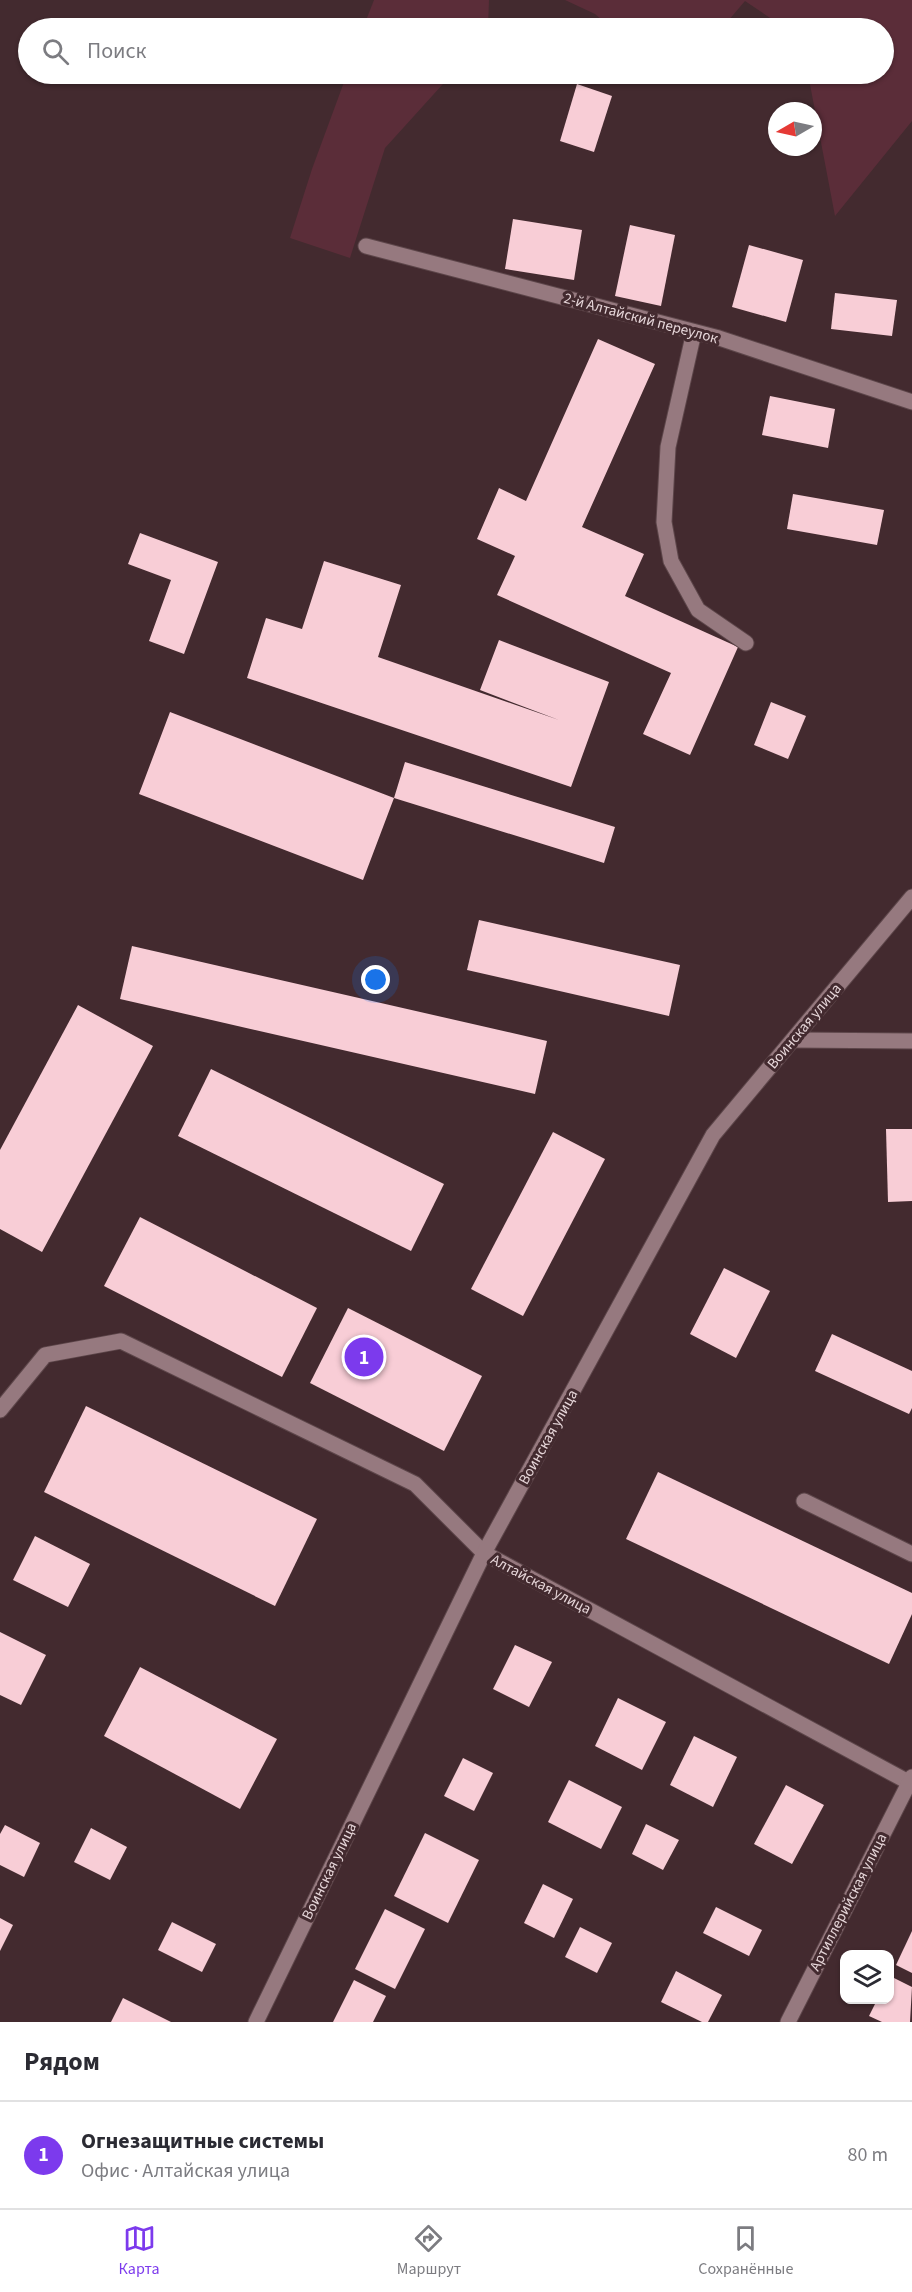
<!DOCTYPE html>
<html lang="ru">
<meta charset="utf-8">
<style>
body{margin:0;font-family:"Source Sans 3",sans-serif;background:#f2f2f3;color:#2b2b33}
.controls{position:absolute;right:18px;bottom:18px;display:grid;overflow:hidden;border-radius:12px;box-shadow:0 2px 4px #0004}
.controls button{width:54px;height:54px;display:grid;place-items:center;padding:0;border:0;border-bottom:2px solid #e1e1e2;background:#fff;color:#2b2b33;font:30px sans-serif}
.compass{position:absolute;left:768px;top:102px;width:54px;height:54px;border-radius:50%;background:#fff;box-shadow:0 2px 4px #0004;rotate:261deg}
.you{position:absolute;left:376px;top:980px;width:21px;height:21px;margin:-15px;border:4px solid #fff;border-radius:50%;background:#1a73e8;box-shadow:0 0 0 9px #1a73e833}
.badge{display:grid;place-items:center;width:39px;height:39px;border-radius:50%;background:#7c3aed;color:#fff;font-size:20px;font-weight:700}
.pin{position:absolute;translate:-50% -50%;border:3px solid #fff;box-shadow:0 2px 6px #0006}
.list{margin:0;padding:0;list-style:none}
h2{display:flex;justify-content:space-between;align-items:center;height:78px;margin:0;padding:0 24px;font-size:26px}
h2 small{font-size:20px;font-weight:400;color:#7c7c81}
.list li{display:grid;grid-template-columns:39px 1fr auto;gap:18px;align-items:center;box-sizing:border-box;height:108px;padding:0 24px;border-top:2px solid #e1e1e2}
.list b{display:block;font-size:22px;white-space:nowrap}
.list p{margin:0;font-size:20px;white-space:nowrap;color:#7c7c81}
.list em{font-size:20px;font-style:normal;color:#7c7c81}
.icon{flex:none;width:33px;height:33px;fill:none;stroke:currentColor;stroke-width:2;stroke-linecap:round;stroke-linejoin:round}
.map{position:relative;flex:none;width:912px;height:2022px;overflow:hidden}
.search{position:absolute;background:#fff;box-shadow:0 2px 4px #0004;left:18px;right:18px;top:18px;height:66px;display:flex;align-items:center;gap:15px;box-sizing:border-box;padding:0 21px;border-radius:33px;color:#7c7c81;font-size:22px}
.sheet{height:186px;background:#fff}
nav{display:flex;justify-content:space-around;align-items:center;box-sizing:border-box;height:84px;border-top:2px solid #e1e1e2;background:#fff;font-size:16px;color:#7c7c81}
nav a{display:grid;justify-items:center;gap:3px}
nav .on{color:#7c3aed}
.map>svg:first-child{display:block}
.green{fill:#5b2d39}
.building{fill:#f8cdd6}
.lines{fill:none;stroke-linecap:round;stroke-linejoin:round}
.minor-casing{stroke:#5d464a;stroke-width:17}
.minor{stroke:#96797f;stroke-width:15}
.labels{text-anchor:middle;stroke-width:6;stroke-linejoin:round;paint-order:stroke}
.street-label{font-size:15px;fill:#e6d6d9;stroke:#432a2f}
</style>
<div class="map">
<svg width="912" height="2022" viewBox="0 0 912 2022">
<rect width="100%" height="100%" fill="#432a2f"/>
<g class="green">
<path d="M374,0H489L488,28H363Z"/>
<path d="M565,0H912V121L835,216L808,74H884V28H785L745,1L722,28H611L595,14Z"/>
<path d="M347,74H452L385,148L350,258L290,238L312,169Z"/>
</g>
<g class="building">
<path d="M577,84L612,96L594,152L560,141Z"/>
<path d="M513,219L582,230L574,280L505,269Z"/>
<path d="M630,225L675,235L661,306L615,296Z"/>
<path d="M749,245L803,260L786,322L732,307Z"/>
<path d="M835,293L897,300L892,336L831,329Z"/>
<path d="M598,339L655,364L582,527L644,554L625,596L738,647L690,755L643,734L671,673L497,595L515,556L477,539L499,488L526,501Z"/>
<path d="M770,396L835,409L828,448L762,435Z"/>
<path d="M793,494L884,510L877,545L787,529Z"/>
<path d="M140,533L218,562L184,654L149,641L171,580L128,564Z"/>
<path d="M324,561L401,585L378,657L559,720L480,690L499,640L609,682L571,787L247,678L266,618L302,629Z"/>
<path d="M771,702L806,716L788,759L754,745Z"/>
<path d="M170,712L394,798L405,762L615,827L604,863L394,798L363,880L139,794Z"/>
<path d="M479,920L680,965L669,1016L467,970Z"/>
<path d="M132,946L547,1041L535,1094L120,999Z"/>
<path d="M78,1005L153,1046L42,1252L0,1229V1150Z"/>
<path d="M211,1069L444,1184L411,1251L178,1136Z"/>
<path d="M886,1129H912V1201L888,1202Z"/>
<path d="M553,1132L605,1159L523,1316L471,1289Z"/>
<path d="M140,1217L317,1308L282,1377L104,1286Z"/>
<path d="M724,1268L770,1291L736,1358L690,1334Z"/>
<path d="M348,1308L482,1376L444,1451L310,1383Z"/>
<path d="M832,1334L912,1371V1408L909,1414L815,1371Z"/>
<path d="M86,1406L317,1519L275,1606L44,1492Z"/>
<path d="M658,1472L912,1593V1614L889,1664L626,1539Z"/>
<path d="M35,1536L90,1564L68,1607L13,1580Z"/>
<path d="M0,1632L46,1655L21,1705L0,1695Z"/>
<path d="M515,1645L552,1662L529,1707L493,1689Z"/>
<path d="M140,1667L277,1739L240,1809L104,1736Z"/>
<path d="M618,1698L666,1722L642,1770L595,1746Z"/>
<path d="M694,1736L737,1757L713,1807L670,1785Z"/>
<path d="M463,1758L493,1773L474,1811L444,1796Z"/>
<path d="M569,1780L622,1807L601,1849L548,1822Z"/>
<path d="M786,1785L824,1805L792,1864L754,1844Z"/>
<path d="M646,1824L679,1840L663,1870L632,1854Z"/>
<path d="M5,1825L40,1843L24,1877L0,1865V1834Z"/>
<path d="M91,1828L127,1847L110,1880L74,1862Z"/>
<path d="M425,1833L479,1860L448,1923L394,1896Z"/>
<path d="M543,1884L573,1899L554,1938L524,1923Z"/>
<path d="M716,1907L762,1930L749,1956L703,1933Z"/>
<path d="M385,1909L425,1929L395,1989L355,1969Z"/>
<path d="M0,1918L13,1925L0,1951Z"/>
<path d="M172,1922L216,1944L202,1972L158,1950Z"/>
<path d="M580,1927L612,1943L597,1973L565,1957Z"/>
<path d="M912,1931V1973L896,1965Z"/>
<path d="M676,1971L722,1995L708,2022H702L661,2002Z"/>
<path d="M890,1976L912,1987L910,2022H882L869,2016L877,2000H890Z"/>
<path d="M354,1980L386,1996L373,2022H333Z"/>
<path d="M123,1998L171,2022H111Z"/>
</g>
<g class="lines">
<defs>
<g id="minor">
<path d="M366,246L719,338L912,402"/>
<path d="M694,332L668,447L664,522L671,561L698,610L746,643"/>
<path d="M793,1040L912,1041"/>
<path d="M0,1410L45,1355L121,1341L415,1484L484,1553L912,1784"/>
<path d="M804,1501L912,1554"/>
<path d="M256,2022L484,1553L713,1135L912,897"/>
<path d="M788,2022L912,1777"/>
</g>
</defs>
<use href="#minor" class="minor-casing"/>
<use href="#minor" class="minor"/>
</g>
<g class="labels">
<g class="street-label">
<text transform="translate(641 318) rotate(15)" y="5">2-й Алтайский переулок</text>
<text transform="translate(804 1026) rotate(-50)" y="5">Воинская улица</text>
<text transform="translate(548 1437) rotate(-61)" y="5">Воинская улица</text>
<text transform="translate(541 1584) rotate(28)" y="5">Алтайская улица</text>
<text transform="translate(329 1871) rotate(-64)" y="5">Воинская улица</text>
<text transform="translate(848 1902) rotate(-63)" y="5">Артиллерийская улица</text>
</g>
</g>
</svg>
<div class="controls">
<button><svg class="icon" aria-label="layers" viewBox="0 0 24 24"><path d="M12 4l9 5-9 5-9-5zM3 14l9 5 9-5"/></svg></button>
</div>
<svg class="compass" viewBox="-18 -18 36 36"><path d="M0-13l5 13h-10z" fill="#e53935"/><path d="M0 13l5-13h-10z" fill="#7c7c81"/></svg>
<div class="you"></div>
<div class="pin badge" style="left:364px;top:1357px">1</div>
<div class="search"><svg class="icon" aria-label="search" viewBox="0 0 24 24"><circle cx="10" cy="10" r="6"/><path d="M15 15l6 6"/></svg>Поиск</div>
</div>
<section class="sheet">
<h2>Рядом<small></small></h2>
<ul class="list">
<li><span class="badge">1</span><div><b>Огнезащитные системы</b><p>Офис · Алтайская улица</p></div><em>80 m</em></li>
</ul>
</section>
<nav>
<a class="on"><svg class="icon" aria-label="map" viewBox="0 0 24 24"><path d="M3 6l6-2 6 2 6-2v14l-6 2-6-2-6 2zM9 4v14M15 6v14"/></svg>Карта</a>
<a><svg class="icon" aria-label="directions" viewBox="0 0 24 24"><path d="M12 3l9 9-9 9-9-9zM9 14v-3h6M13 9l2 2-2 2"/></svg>Маршрут</a>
<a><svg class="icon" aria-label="saved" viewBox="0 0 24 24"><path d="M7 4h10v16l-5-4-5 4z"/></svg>Сохранённые</a>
</nav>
